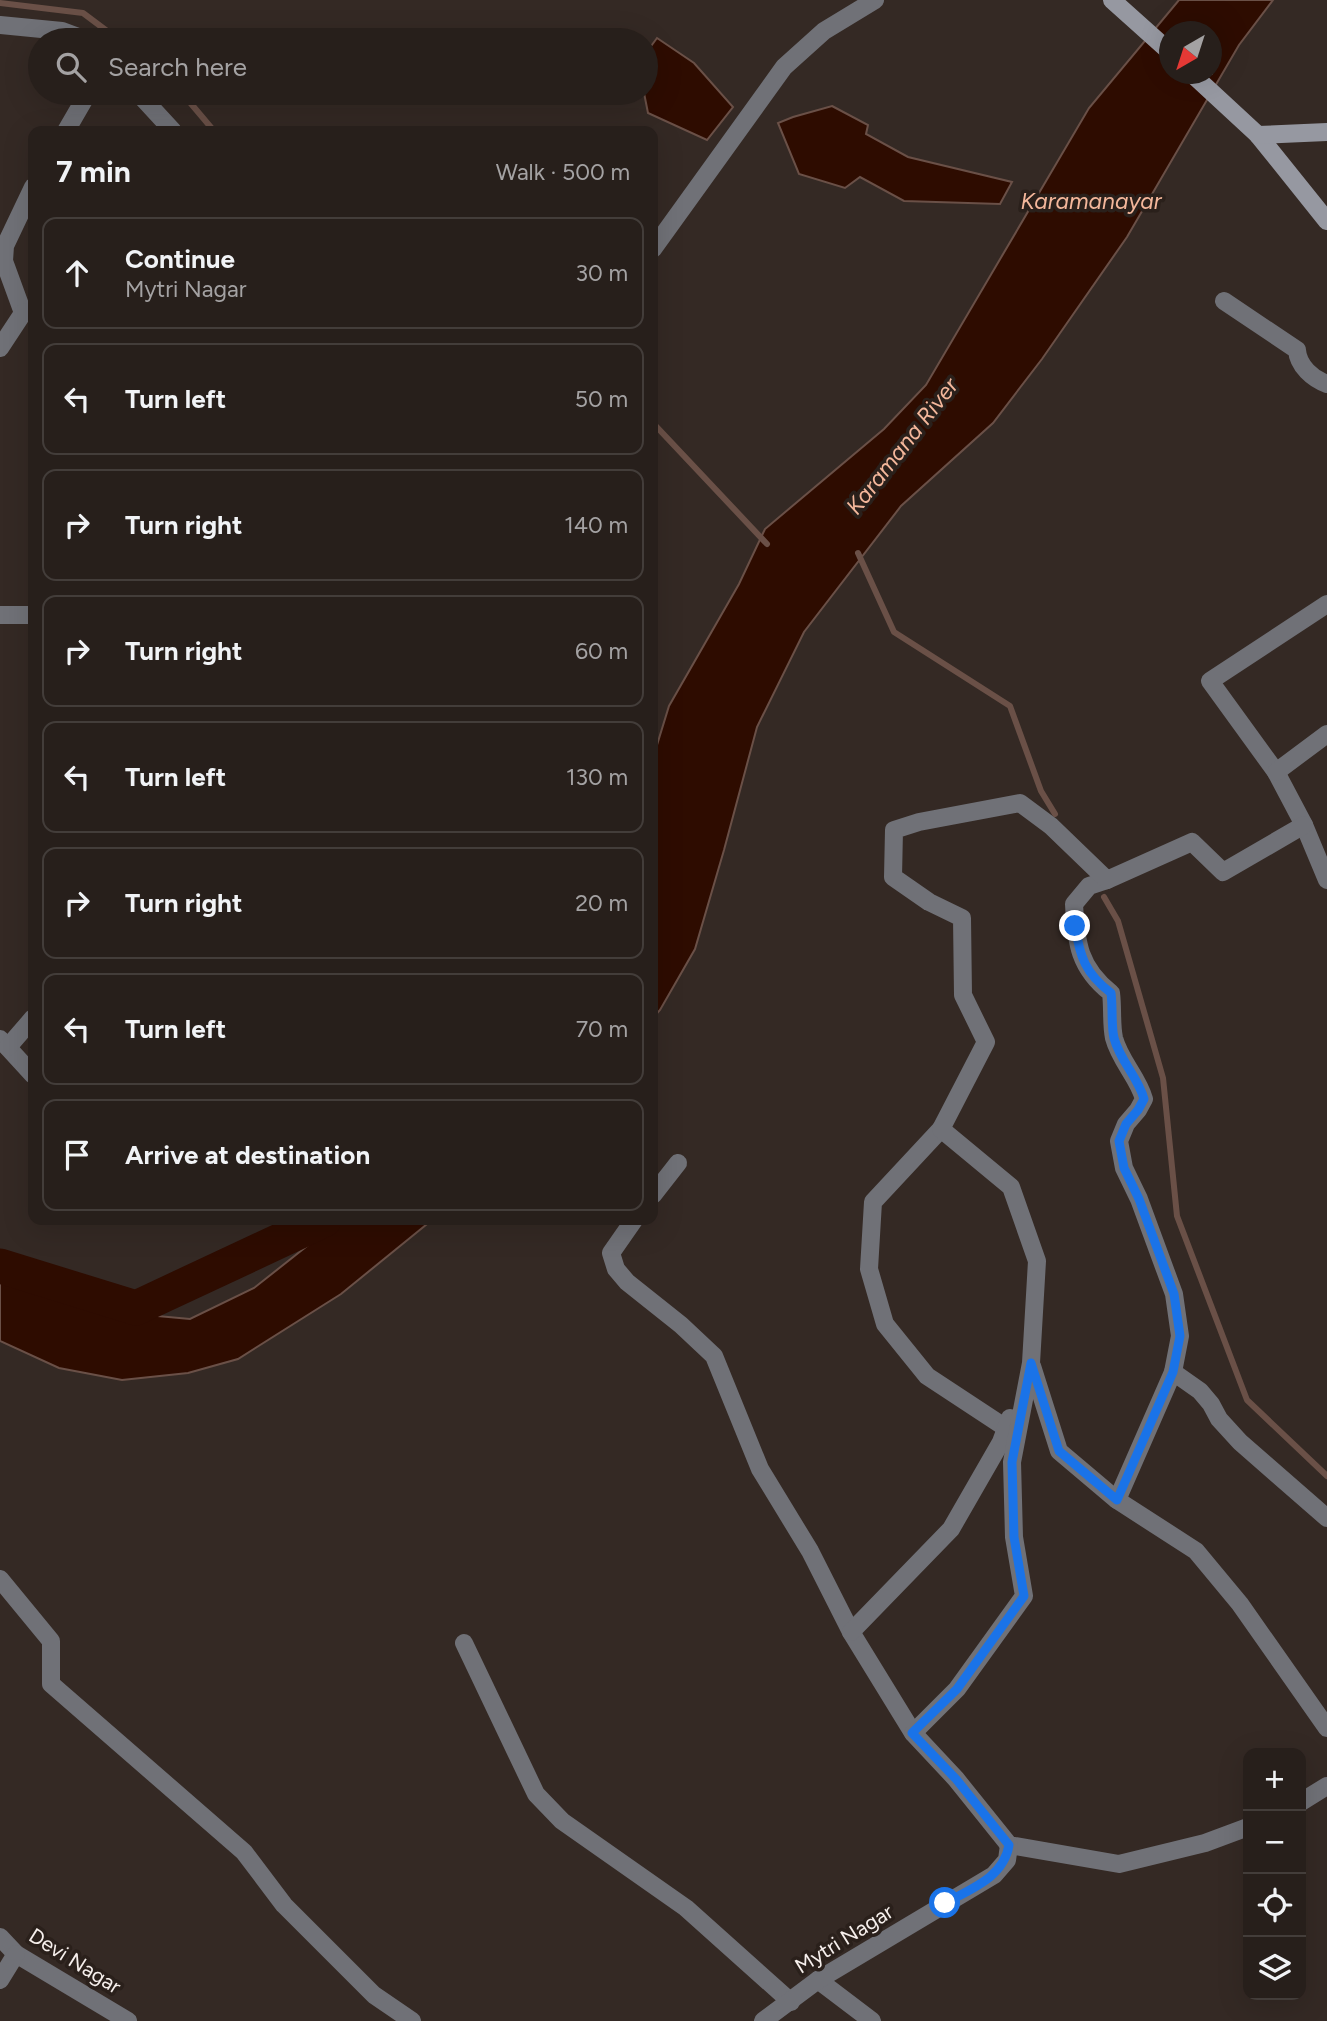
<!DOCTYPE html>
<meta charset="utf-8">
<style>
body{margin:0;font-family:Figtree,sans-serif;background:#332c28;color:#f1f3f6}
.controls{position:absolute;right:21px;bottom:21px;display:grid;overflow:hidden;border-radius:14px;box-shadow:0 7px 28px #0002}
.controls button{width:63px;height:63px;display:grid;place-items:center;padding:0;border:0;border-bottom:2px solid #433d3a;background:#271f1b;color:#f1f3f6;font:35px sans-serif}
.compass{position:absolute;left:1159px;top:21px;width:63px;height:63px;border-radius:50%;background:#271f1b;box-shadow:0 7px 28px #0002;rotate:219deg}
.stop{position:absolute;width:21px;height:21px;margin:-16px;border:5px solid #1a73e8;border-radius:50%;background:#fff}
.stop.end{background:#1a73e8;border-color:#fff;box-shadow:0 2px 7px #0008}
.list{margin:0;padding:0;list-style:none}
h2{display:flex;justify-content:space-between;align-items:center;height:91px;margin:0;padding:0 28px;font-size:30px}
h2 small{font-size:23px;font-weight:400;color:#a4a2a3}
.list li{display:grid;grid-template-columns:46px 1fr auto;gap:21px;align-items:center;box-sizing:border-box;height:112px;margin:0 14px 14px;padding:0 14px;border:2px solid #433d3a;border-radius:14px}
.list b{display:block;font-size:26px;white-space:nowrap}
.list p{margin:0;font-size:23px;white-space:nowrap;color:#a4a2a3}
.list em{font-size:23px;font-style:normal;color:#a4a2a3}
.icon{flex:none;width:38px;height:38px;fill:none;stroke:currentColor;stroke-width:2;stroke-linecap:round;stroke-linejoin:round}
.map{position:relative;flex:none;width:1327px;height:2021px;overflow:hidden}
.search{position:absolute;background:#271f1b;box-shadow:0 7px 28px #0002;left:28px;top:28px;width:630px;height:77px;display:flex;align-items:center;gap:18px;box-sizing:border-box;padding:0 24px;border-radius:38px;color:#a4a2a3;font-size:26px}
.panel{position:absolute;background:#271f1b;box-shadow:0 7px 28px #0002;left:28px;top:126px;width:630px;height:1099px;border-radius:14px}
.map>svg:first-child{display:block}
.water{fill:#2e0c00;stroke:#6a5047;stroke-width:2;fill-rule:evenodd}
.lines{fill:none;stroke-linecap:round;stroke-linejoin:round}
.stream{stroke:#6a5047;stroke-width:6}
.river{stroke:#2e0c00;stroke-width:35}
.street{stroke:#707177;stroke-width:18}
.secondary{stroke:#9698a1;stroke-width:18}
.route{stroke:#1a73e8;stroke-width:9}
.labels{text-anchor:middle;stroke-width:7;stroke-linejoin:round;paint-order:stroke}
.street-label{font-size:21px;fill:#f6efec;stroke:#2a201b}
.water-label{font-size:23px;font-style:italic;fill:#f4b79b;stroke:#2a201b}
</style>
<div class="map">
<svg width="1327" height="2021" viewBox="0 0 1327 2021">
<rect width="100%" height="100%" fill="#342924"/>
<g class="water">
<path d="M1179,0H1273L1239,45L1127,237L1042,359L993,423L901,506L804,632L757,727L724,850L695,949L660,1010L653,1018V758L669,706L739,584L765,529L884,429L926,385L1089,108ZM1170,32H1212V74H1170Z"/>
<path d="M657,38L694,63L733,107L707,140L648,113L644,93L646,53Z"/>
<path d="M832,106L868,125L866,134L908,157L1012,182L1000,204L904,201L860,177L845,188L799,174L778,123L793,117Z"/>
<path d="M340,1220H432L341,1294L238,1359L188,1373L122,1380L59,1368L0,1341V1258L103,1311L190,1319L254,1288Z"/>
</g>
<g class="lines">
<g class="stream">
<path d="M0,3L83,13L119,40"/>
<path d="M182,93L214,131"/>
<path d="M653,423L767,544"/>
<path d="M858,553L894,632L1010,706L1041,791L1055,814"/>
<path d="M1104,897L1118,921L1163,1078L1177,1216L1247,1400L1327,1476"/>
</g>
<path class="river" d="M0,1266L136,1308L324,1220"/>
<g class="street">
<path d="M0,25L62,31L86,40"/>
<path d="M138,93L173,131"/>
<path d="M66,131L88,93"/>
<path d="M653,249L784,67L824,31L875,0"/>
<path d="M1224,301L1297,350C1298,366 1313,379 1327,384"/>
<path d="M23,313L4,261L5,246L33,187"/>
<path d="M0,348L23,313L33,311"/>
<path d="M1327,604L1210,681L1276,772L1304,825L1327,880"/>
<path d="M0,615H33"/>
<path d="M1276,772L1327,734"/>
<path d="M1107,880L1089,886L1074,904C1076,943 1079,968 1111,993C1113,1008 1111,1024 1114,1038C1120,1061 1138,1077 1144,1099L1138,1110L1126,1124L1119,1141L1124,1168L1139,1199L1174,1294L1180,1336L1173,1372L1117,1500"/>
<path d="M0,1039L33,1075"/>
<path d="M8,1047L33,1018"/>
<path d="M941,1129L873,1202L869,1269L885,1324L927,1376L1006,1428"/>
<path d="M653,1195L678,1163"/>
<path d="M634,1220L611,1253L616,1269L627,1282L681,1325L714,1356L760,1469L810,1551L851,1632L913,1733L956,1779L1009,1845L1119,1864L1205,1843L1248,1827"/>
<path d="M1032,1366L1059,1451L1117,1500L1196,1551L1240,1604L1327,1728"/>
<path d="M1173,1372L1200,1391L1211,1404L1219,1419L1240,1442L1327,1518"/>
<path d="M0,1579L51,1641V1684L244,1852L284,1905L374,1995L412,2021"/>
<path d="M851,1632L951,1529L1001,1442L1010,1418"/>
<path d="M464,1643L536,1794L562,1821L686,1908L791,2002"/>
<path d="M913,1733L957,1689L1024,1596L1014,1537L1012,1462L1031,1363L1037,1261L1011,1187L941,1129L986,1042L963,995L962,918L929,902L893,877L894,830L919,822L1020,803L1051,826L1107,880L1192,842L1223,872L1304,825"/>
<path d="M1301,1802L1327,1786"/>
<path d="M0,1937L16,1954L128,2021"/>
<path d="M0,1980L16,1954"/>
<path d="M818,1980L872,2021"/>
<path d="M763,2021L818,1980L994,1875L1007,1860L1009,1845"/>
</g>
<g class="secondary">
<path d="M1112,0L1170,52"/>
<path d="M1192,74L1258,135L1327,221"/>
<path d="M1258,135L1327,132"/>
</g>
</g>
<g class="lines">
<path class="route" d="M945,1903C971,1889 1004,1877 1009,1845L956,1779L912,1733L957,1689L1024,1596L1014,1537L1012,1462L1031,1363L1059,1451L1117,1500L1173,1372L1180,1336L1174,1294L1139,1199L1124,1168L1119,1141L1126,1124L1138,1110L1144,1099C1138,1077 1120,1061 1114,1038C1111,1025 1113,1008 1111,993C1085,973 1080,957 1075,926"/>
</g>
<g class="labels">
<g class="street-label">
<text transform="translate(844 1939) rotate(-32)" y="7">Mytri Nagar</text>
<text transform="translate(75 1961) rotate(32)" y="7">Devi Nagar</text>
</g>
<g class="water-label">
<text x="1091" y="209">Karamanayar</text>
<text transform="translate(902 446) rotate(-52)" y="8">Karamana River</text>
</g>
</g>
</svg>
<div class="controls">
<button>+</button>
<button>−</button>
<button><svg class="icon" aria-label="locate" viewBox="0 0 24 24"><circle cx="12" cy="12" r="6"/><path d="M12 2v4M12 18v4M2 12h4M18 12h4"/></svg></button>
<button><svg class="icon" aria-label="layers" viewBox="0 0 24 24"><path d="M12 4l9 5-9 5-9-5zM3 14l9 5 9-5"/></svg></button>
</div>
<svg class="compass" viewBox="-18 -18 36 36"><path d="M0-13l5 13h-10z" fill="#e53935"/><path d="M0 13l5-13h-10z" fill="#a4a2a3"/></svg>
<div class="stop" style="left:945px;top:1903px"></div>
<div class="stop end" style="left:1075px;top:926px"></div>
<div class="search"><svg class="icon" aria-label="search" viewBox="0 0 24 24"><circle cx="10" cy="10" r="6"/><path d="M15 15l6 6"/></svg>Search here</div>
<section class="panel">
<h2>7 min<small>Walk · 500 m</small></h2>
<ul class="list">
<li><svg class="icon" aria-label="ahead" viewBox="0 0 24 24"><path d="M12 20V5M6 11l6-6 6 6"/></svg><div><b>Continue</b><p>Mytri Nagar</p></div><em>30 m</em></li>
<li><svg class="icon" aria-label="left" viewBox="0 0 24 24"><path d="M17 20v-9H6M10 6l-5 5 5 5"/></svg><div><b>Turn left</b></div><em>50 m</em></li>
<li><svg class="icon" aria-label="right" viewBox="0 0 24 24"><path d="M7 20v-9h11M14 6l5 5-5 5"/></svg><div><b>Turn right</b></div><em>140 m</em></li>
<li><svg class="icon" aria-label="right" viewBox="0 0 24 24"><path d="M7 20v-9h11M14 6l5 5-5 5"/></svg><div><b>Turn right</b></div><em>60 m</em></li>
<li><svg class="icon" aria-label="left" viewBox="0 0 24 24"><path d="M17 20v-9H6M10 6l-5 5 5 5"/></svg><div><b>Turn left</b></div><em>130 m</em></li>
<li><svg class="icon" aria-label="right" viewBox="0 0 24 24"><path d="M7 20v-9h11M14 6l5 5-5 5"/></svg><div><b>Turn right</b></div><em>20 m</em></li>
<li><svg class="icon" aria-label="left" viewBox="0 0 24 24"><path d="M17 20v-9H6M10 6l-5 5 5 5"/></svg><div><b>Turn left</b></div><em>70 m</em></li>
<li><svg class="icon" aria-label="arrive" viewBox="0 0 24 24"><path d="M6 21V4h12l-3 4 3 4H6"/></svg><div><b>Arrive at destination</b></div></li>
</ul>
</section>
</div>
